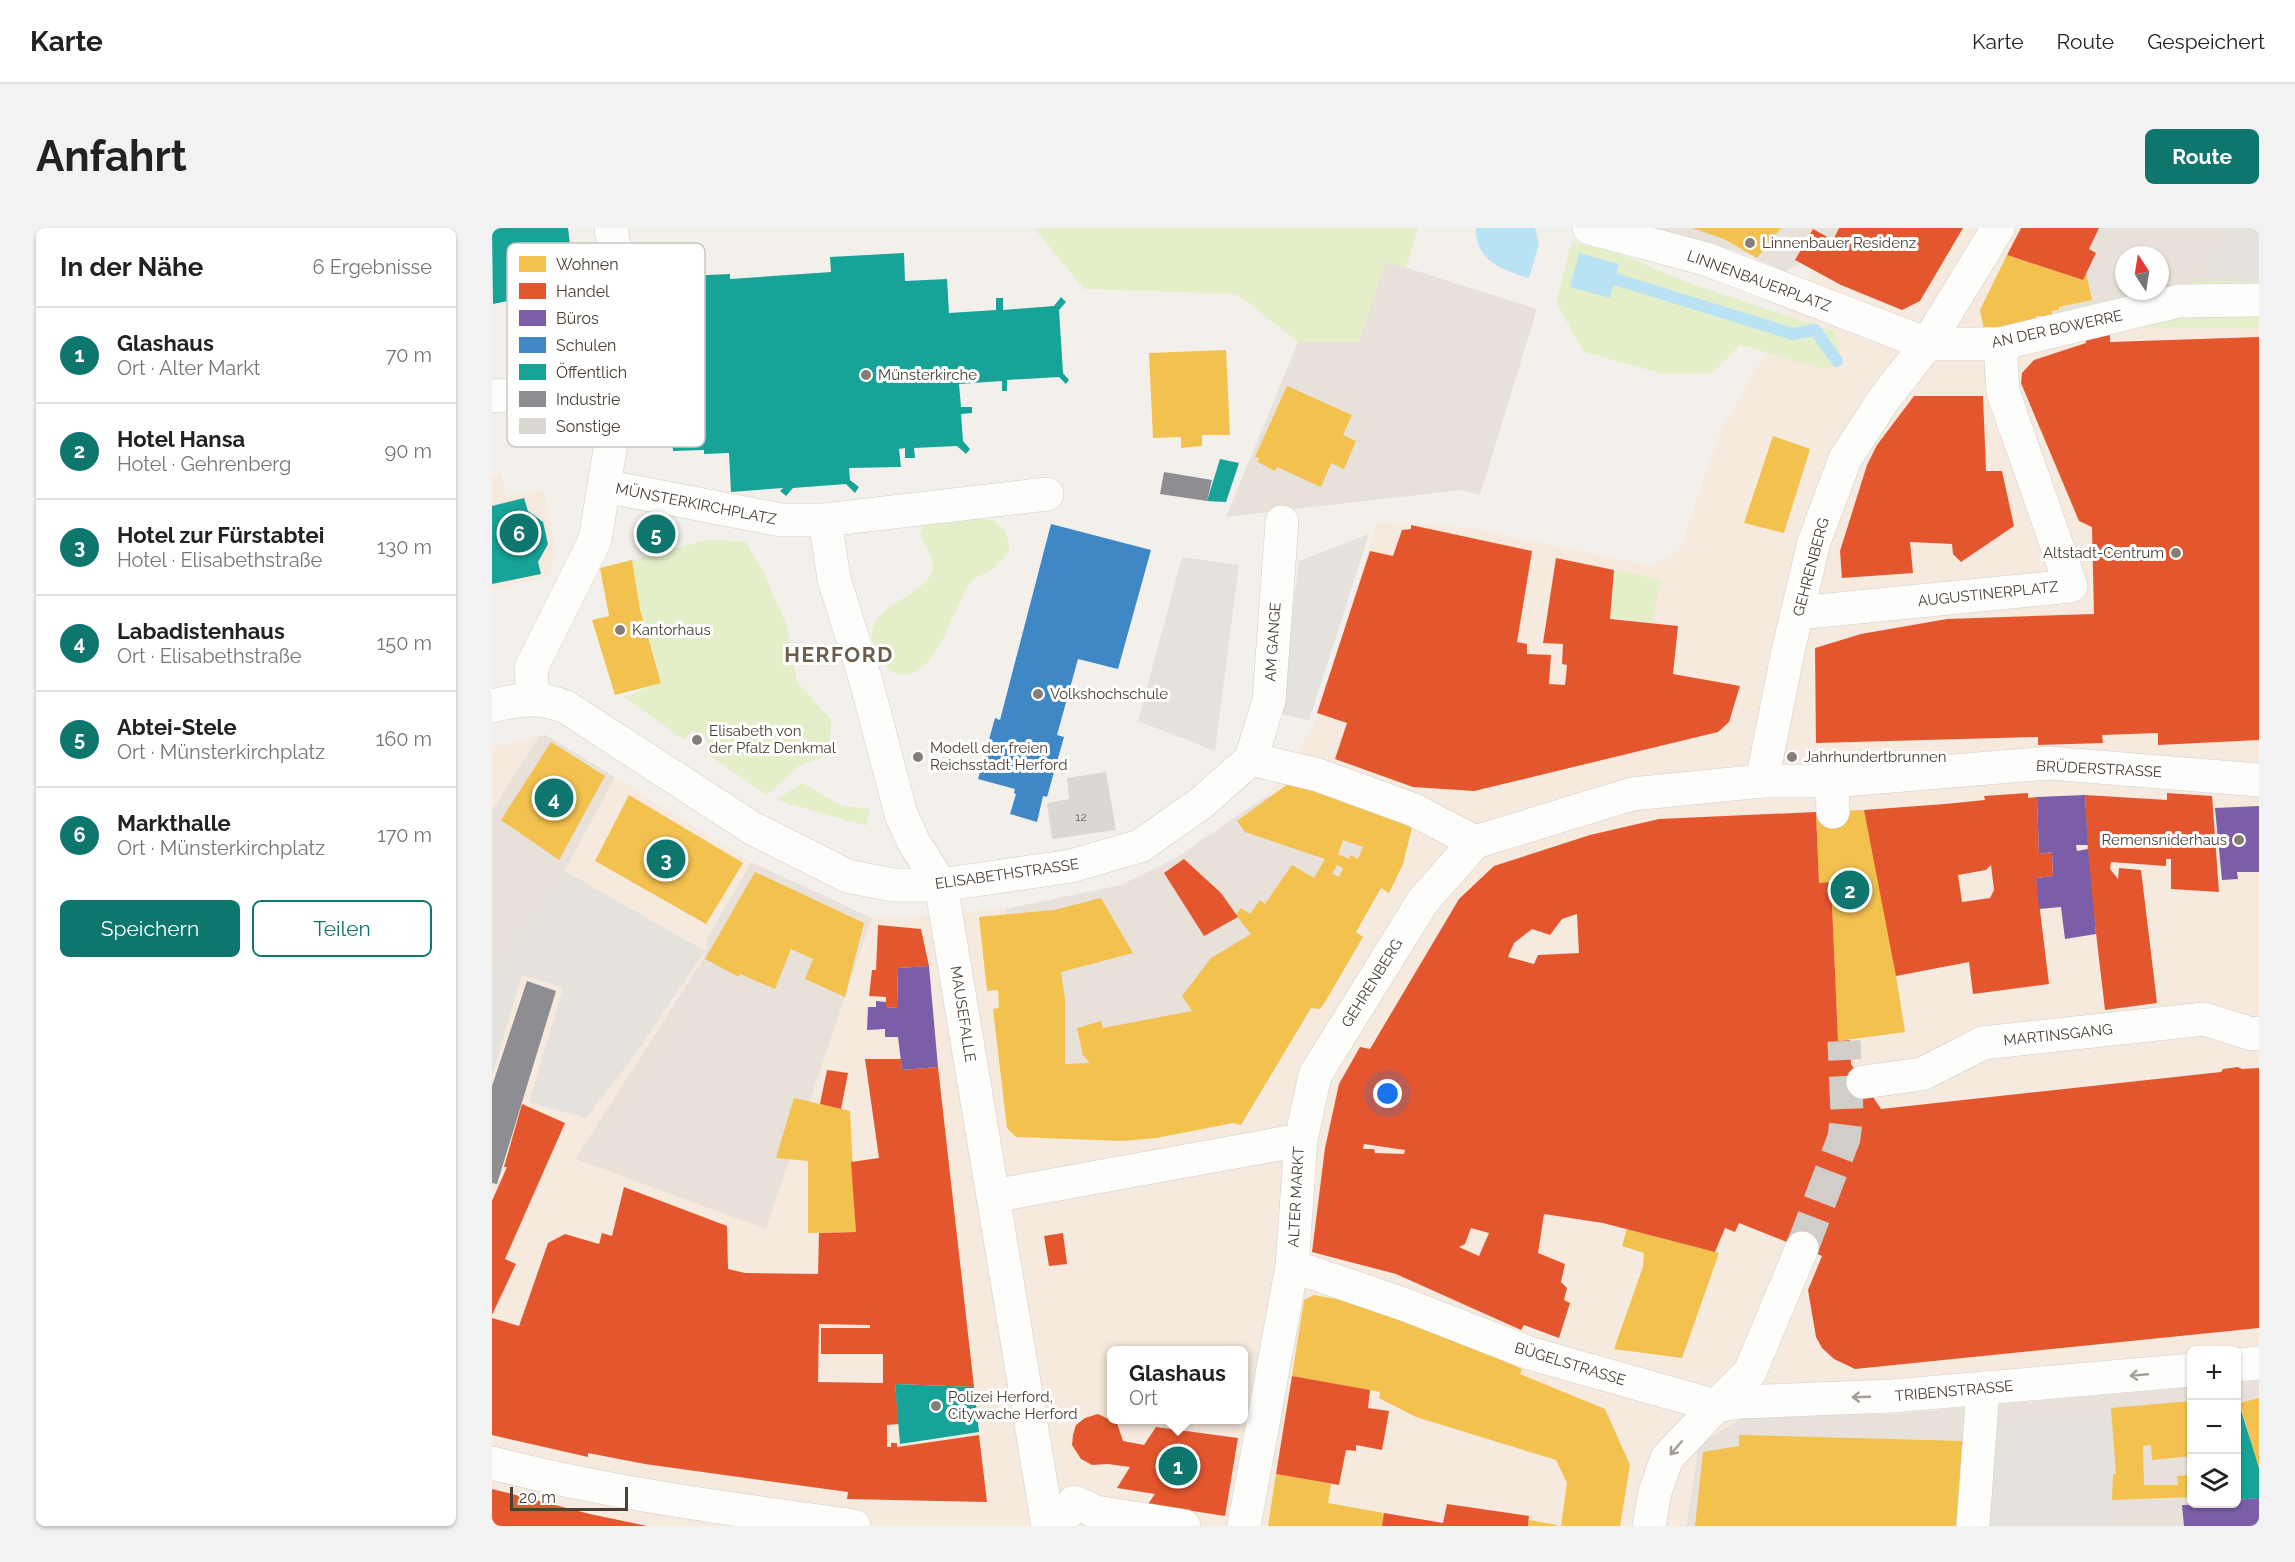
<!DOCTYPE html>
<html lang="de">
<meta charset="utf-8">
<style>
body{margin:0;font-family:Raleway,sans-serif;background:#f2f2f2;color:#222}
.controls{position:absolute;right:18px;bottom:18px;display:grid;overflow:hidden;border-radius:9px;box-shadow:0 2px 4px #0004}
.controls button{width:54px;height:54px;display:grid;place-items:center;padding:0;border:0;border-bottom:2px solid #e0e0e0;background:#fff;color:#222;font:30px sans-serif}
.compass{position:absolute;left:1623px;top:18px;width:54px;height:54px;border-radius:50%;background:#fff;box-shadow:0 2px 4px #0004;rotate:348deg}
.scale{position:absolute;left:18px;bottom:15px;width:118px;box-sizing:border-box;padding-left:6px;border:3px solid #4a4036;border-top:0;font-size:16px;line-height:21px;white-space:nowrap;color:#4a4036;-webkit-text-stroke:4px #fff;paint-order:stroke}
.you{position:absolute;left:896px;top:866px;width:21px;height:21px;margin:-15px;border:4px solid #fff;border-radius:50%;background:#1a73e8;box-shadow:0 0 0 9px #1a73e833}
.badge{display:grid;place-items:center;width:39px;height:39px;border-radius:50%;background:#0f766e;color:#fff;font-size:20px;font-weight:700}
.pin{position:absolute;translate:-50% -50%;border:3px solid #fff;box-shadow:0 2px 6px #0006}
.popup{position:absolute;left:615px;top:1118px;width:141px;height:78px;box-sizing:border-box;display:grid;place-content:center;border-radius:9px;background:#fff;filter:drop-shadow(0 2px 4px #0005);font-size:20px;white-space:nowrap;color:#767676}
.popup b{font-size:22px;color:#222}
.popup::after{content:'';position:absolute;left:50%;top:100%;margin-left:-12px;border:12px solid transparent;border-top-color:#fff}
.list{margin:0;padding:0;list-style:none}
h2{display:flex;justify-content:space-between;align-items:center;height:78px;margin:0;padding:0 24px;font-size:26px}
h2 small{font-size:20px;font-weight:400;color:#767676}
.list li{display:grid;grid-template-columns:39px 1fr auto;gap:18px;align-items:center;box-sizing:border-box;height:96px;padding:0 24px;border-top:2px solid #e0e0e0}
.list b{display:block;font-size:22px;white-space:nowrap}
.list p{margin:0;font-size:20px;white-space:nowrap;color:#767676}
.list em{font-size:20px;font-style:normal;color:#767676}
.actions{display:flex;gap:12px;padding:18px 24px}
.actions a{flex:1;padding:14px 0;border:2px solid #0f766e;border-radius:9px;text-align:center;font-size:21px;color:#0f766e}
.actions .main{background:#0f766e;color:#fff}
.icon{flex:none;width:33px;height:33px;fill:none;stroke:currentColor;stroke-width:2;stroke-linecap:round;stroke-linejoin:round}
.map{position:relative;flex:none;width:1767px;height:1298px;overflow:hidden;border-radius:9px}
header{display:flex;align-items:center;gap:36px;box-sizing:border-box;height:84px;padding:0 30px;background:#fff;border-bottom:2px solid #e0e0e0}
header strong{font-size:28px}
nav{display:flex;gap:33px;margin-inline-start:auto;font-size:21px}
.intro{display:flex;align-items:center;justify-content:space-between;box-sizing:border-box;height:144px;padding:0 36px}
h1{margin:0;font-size:42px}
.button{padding:15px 27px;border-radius:9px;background:#0f766e;color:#fff;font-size:21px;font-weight:700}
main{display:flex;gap:36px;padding:0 36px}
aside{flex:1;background:#fff;border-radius:9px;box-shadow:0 2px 4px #0004}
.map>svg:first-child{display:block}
.residential{fill:#e7e1d9;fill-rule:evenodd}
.commercial{fill:#f6e9de;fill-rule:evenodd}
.green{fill:#e4efca}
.parking{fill:#e5e1dd}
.water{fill:#b9e3f4}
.homes{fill:#f2c14e;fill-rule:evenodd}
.shops{fill:#e4572e;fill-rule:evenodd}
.offices{fill:#7b5ea7}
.schools{fill:#3f88c5}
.public{fill:#17a398}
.industry{fill:#8d8d92}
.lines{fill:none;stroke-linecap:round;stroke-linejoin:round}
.stream{stroke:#b9e3f4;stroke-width:12}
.building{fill:#dbd7d2}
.pedestrian-tunnel{stroke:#d1cdc8;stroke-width:33;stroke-dasharray:33 16;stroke-linecap:butt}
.pedestrian-casing{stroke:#d1cdc9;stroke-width:34}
.minor-casing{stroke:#d1cdc9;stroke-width:34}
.pedestrian{stroke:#fdfdfc;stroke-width:33}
.minor{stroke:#fdfdfc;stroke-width:33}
.oneway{stroke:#a49e99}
.poi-dot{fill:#857e76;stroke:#fff;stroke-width:2}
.labels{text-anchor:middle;stroke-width:6;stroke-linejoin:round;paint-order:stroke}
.number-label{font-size:12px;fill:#70675f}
.poi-label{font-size:15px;fill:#4a4036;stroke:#fff;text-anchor:start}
.street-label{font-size:15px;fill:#4a4036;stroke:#fff}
.district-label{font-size:21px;font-weight:bold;letter-spacing:1.5px;fill:#6e5d4c;stroke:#fff}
.key{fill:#fff;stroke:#c9c6c3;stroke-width:1.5}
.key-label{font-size:16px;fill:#4a4036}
</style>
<header>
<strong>Karte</strong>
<nav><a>Karte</a><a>Route</a><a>Gespeichert</a></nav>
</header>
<div class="intro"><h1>Anfahrt</h1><a class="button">Route</a></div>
<main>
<aside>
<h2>In der Nähe<small>6 Ergebnisse</small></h2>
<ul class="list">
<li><span class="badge">1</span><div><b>Glashaus</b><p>Ort · Alter Markt</p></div><em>70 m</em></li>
<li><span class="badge">2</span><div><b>Hotel Hansa</b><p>Hotel · Gehrenberg</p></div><em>90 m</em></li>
<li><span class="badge">3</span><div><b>Hotel zur Fürstabtei</b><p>Hotel · Elisabethstraße</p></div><em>130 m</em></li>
<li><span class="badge">4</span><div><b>Labadistenhaus</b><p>Ort · Elisabethstraße</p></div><em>150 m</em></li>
<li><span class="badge">5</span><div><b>Abtei-Stele</b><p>Ort · Münsterkirchplatz</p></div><em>160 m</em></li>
<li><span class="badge">6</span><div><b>Markthalle</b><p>Ort · Münsterkirchplatz</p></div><em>170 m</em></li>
</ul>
<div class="actions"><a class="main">Speichern</a><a>Teilen</a></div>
</aside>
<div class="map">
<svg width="1767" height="1298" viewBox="0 0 1767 1298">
<rect width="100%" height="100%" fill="#f3f0ec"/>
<g class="residential">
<path d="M1156,0H1400L1334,20L1293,44L1255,26Z"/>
<path d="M1586,0H1767V54L1708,53L1546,99ZM1632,27H1668V63H1632Z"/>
<path d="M893,33L1045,81L988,267L969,262L734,289L806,114H867Z"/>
<path d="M54,507L123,549L73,643L0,746V582L47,508Z"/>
<path d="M776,567L878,616L724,863L545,889L513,681L629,657L682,631Z"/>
<path d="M259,634L380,690L274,1002L83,931L213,728L215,710Z"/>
<path d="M1767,1152V1298H1194L1207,1217L1254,1187L1400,1186L1699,1159L1700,1276H1744L1745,1155Z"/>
</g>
<g class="commercial">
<path d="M1400,0H1586L1546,99L1767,100V1152L1745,1155L1744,1122H1700L1699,1159L1400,1186L1254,1187L1207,1217L1194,1298H0V746L73,643L123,549L259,634L215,710L213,728L83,931L274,1001L380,690L513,681L545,889L724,863L878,616L776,567L822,498L885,294L979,300L1160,338L1188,321L1229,202L1334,20ZM620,1122H752V1192H620Z"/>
<path d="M9,246L14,269L51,261L65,325L56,348L0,361V248Z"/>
<path d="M47,508L0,582V519Z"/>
</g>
<g class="green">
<path d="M542,0H926L914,40L893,34L867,114H806L745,66L592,61Z"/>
<path d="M1080,14L1123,24L1200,56L1343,104L1350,137L1331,141L1248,117L1221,145L1172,146L1092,124L1064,75Z"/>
<path d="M1708,53L1767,54V100L1546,99Z"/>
<path d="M458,289L501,292L514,304L518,323C512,329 507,335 502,340C495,345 484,348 479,354C462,377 447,442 417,446C406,447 399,446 393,437C349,381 427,375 440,344C445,333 431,316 427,306L434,293Z"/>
<path d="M214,312L253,313L271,343L295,398L305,454L339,491L337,527L308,537L275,567L212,524L216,517L212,505L200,503L192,512L132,469L169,454L148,381L140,332Z"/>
<path d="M1122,342L1169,351L1160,394L1118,391Z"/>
<path d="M310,555L350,578L378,581L374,598L284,572Z"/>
</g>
<g class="parking">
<path d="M1733,0H1767V49L1719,48Z"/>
<path d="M877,306L817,492L787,486L807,333Z"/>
<path d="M690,329L747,337L723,523L646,493Z"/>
<path d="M73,643L213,723L142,828L94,890L37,874L71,760L30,747L0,848V746Z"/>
<path d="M1617,1187L1618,1298H1500L1505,1226H1516L1519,1194Z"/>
</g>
<g class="water">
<path d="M984,0H1043L1047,16L1037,50C1010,42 983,33 984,0Z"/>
<path d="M1087,25L1127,36L1118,70L1078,59Z"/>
</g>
<g class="homes">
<path d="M1200,0H1289L1265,30L1232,11Z"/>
<path d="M1515,27L1591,52L1594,45L1600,72L1567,79V82L1560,83V88H1544L1545,99L1492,101L1488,82Z"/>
<path d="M734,122L738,207H710V218L689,220V209L661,210L657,125Z"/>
<path d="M795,158L860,187L851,207L864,213L852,241L839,235L829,259L785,239L783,243L766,234L767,230L763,229Z"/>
<path d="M1281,208L1318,221L1292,305L1252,295Z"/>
<path d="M140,332L148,381L169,455L123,467L100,392L117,388L108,340Z"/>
<path d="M59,514L113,548L67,632L9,592Z"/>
<path d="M809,554L921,595L911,636L897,665L889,660L864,704L871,709L833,774L828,781L819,780L749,897L741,895L664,910L631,913L524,909L515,900L501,781L507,780L506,762L495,763L487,689L562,682L609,670L641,725L569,744L573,771V836L598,835L591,827L585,800L609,793L611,800L700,783L690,768L719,730L759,706L744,687L749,680L758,686L768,672L773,676L800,637L822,650L833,631L753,604L745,593L796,556ZM851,612L871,619L866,631L859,627L857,631L846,626ZM845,637L851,640L847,649L840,646Z"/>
<path d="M137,567L251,635L214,696L103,633Z"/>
<path d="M1372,582L1394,685L1413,804L1346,813L1339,654L1327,655L1324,584Z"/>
<path d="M263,644L372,695L353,769L313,751L321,731L299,721L283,761L248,746L247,749L213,731Z"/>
<path d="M302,870L358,883L364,1004L316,1005V933L284,930Z"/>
<path d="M1135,1001L1227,1025L1190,1130L1122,1121L1151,1039L1152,1025L1130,1018Z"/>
<path d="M822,1067L843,1071L845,1067L888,1080L1030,1141L1028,1146L1113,1181L1138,1237L1128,1298H1069L1075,1255L1064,1232L924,1189L887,1170L888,1164L800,1148L812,1072Z"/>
<path d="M1767,1170V1238H1766L1748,1175Z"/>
<path d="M1700,1173V1228L1660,1232L1659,1217L1651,1218L1652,1257H1686L1685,1248L1700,1247V1269L1620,1272L1621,1246H1624L1619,1180Z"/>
<path d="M1247,1207L1471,1213L1464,1298H1203L1211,1224L1247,1218Z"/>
<path d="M784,1246L839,1256L836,1275L892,1285L890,1298H776Z"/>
<path d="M1037,1292L1065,1297V1298H1036Z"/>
</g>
<g class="shops">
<path d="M1347,0H1471L1428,73L1410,82L1349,57L1303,32L1321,1L1341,12Z"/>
<path d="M1529,0H1607L1597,21L1604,25L1591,52L1515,27Z"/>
<path d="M1618,107V114L1767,109V512L1666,517V505L1610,507L1611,515L1546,517V509L1324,515L1323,420L1369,406L1455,391L1602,386L1600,299L1587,293L1529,155L1530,145L1542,132L1594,115V109Z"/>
<path d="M1422,168H1491L1494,243H1510L1522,298L1469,334L1461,326L1460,316L1418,314L1421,345L1350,350L1348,323L1375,237L1385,217Z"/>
<path d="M919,297L1040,323L1025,414L1035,416V426L1059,427L1057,456L1073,457L1075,437L1070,436L1071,416L1051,415L1064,330L1122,342L1118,391L1186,398L1181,446L1248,458L1237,494L1226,504L982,563L921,559L843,531L855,495L825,485L878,323L901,328L910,302L919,301Z"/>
<path d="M1536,565V570L1545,569L1547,626L1560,624L1561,648L1544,650L1557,756L1481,766L1477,734L1404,748L1372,582L1453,576L1493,572L1492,568ZM1499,637L1502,662L1498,670L1470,674L1466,647L1494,642Z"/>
<path d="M1675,565L1720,568L1727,664L1679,661V631H1674V638L1619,634L1618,641L1626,651L1627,640L1649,642L1665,775L1613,782L1597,645L1593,567L1675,572Z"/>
<path d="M1324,584L1327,655L1339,654L1346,813L1358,812L1359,836L1389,881L1729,844L1731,841L1746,839L1750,841L1767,840V1100L1363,1141L1342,1131L1330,1120L1324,1109L1316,1062L1330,1028L1247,995L1243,1004L1233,1000L1223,1024L1111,995L1052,986L1046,1025L1073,1036L1069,1054L1075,1060L1072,1072L1078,1075L1067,1110L1032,1097L1029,1102L904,1046L820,1024L833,920L847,856L868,819L878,821L967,671L1002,638L1098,607L1167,591ZM1085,686L1087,725L1046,727L1042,736L1016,729L1022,715L1040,701L1058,707L1070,691ZM872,916L913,922L912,926L883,925L882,921H871ZM979,1000L997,1005L987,1028L967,1019L973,1016Z"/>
<path d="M692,631L729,665L746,689L712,708L672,645Z"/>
<path d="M386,697L429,701L437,738L406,740L405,780L394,779V769L377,768L380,742H384Z"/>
<path d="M373,831H409L410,842L446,839L482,1159L403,1156L407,1196L395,1197V1219H399V1215H405V1219L487,1207L495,1274L355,1271L356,1264L153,1236L96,1225V1229L0,1207V1090L27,1098L56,1015L73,1006L107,1016L110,1005L120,1008L132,959L235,998L236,1041L253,1045L326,1046L327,1005L364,1004L359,934L387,930ZM327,1096L378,1097V1100H329V1126H391V1155L326,1154Z"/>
<path d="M335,842L356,845L349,881L328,876Z"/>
<path d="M30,876L73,895L13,1031L24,1036L0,1087V973L15,939H12Z"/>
<path d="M571,1005L575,1036L557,1038L552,1008Z"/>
<path d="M800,1148L878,1162L876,1180L897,1183L890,1222L864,1217V1223L854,1222L847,1257L784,1246Z"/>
<path d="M606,1186L625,1195L631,1213L652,1217L664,1199L746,1210L733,1288L656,1276L663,1266L625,1260L638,1239L616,1236L600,1237L589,1231L580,1217L581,1207L584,1197L593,1190Z"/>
<path d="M0,1261L98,1286L155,1298H0Z"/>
<path d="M955,1276L1037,1288L1036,1298H890L892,1285L951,1295Z"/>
</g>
<g class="offices">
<path d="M1593,567L1596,617H1584L1585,623L1596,621L1604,706L1573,711L1569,679L1547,681L1544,650L1561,648L1560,624L1547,626L1545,569Z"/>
<path d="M1767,578V644H1745L1746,651L1730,652L1723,580Z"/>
<path d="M437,738L446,839L410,842L406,809H393V801L375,802L376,779H384V773L394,774V779L405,780L406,740Z"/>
<path d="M1767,1270V1298H1692L1690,1277L1744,1276V1272Z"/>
</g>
<path class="schools" d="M559,296L659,322L626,441L586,431L565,507L572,509L555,569L551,568L545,594L518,586L524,566L522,565L523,561L486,551L503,490L508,492Z"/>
<g class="public">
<path d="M0,0H76L83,59L1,76Z"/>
<path d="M412,25L413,53L455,51L457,85L504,82V70H511V82L562,78L569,69L574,74L567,82L571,145L577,152L574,156L567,149L515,152V163H510V153L467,156L469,179H480V185L469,186L471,213L478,221L474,226L465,218L422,220L423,230H413V220L407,221L409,239L357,240L358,252L367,259L363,265L354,256L301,260L294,268L288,263L291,260L239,264L237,225L212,226V222L181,223L172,111H175L172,49L238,46V51L339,44L338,29Z"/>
<path d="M728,231L747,235L734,274L715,273Z"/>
<path d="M32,270L36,283L51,294L56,316L46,334L49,346L0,356V278Z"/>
<path d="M403,1156L482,1159L487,1204L408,1216Z"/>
<path d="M1744,1166L1767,1240V1270L1744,1272Z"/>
</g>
<g class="industry">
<path d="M672,244L720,252L715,273L668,266Z"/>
<path d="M35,753L64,763L5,956L0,955V858Z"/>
</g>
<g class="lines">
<path class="stream" d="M1123,51L1301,106L1323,102L1345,133"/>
</g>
<path class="building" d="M614,544L624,602L560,611L555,575L577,571L575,550Z"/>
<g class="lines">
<path class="pedestrian-tunnel" d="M1310,1020L1352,910L1355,885L1352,813"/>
<defs>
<g id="pedestrian">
<path d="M1097,0L1214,31L1435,116H1508L1687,73L1767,72"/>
<path d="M0,168L128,161"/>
<path d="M112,258L289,292H333L555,266"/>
<path d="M333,292L342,351L374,453L409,586L421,613L449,657L556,1298"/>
<path d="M1306,385L1579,358L1511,164L1508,116"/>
<path d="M41,471L39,440L103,312L128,161L123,25L119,0"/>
<path d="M759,531L826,547L922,582L983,614"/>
<path d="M1270,553L1296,423L1322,314L1353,231L1392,171L1435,116L1506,0"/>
<path d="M1340,553L1341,584"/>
<path d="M1371,854L1430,846L1491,815L1712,791L1760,806L1767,805"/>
<path d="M501,968L809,912"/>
<path d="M800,1038L914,1077L1037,1125L1224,1178L1258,1144L1310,1020"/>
<path d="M0,1235C119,1266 241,1281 362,1298"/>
<path d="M567,1298L582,1274L604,1284L692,1298"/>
<path d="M752,1298L800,1038L809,912L823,847L931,673L983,614L1140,566L1270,553H1340L1557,535L1767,552"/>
</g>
<g id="minor">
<path d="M0,478C26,471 49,469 74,479L260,600L355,648L401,657H449L579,638L648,618L708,576L759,531L777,472L790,294"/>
<path d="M1744,1137L1767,1135"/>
<path d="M1157,1298L1163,1264L1175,1230L1224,1178L1248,1174L1400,1168L1700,1142"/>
<path d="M1481,1298L1491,1160"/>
</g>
</defs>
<use href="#pedestrian" class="pedestrian-casing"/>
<use href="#minor" class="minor-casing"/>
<use href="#pedestrian" class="pedestrian"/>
<use href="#minor" class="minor"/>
</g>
<defs><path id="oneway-shaft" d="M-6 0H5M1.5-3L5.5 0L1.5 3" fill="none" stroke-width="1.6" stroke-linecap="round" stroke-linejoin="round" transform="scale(1.5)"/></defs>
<g class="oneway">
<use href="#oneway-shaft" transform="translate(1647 1147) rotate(175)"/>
<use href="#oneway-shaft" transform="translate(1369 1169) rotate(178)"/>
<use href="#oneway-shaft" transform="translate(1184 1220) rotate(131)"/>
</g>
<g class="poi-dot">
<circle cx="1258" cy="15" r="6"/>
<circle cx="374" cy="147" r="6"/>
<circle cx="1684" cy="325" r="6"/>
<circle cx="128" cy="402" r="6"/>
<circle cx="546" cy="466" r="6"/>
<circle cx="205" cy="512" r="6"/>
<circle cx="426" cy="529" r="6"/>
<circle cx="1300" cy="529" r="6"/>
<circle cx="1747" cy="612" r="6"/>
<circle cx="444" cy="1178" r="6"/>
</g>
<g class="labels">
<g class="number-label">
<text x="589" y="593">12</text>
</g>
<g class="poi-label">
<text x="1270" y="20">Linnenbauer Residenz</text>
<text x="386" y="152">Münsterkirche</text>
<text x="1672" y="330" text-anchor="end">Altstadt-Centrum</text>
<text x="140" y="407">Kantorhaus</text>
<text x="558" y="471">Volkshochschule</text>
<text x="217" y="508">Elisabeth von<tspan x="217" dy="17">der Pfalz Denkmal</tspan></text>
<text x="438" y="525">Modell der freien<tspan x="438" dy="17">Reichsstadt Herford</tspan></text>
<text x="1312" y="534">Jahrhundertbrunnen</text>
<text x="1735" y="617" text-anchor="end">Remensniderhaus</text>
<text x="456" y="1174">Polizei Herford,<tspan x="456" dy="17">Citywache Herford</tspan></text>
</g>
<g class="street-label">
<text transform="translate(1267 53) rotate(20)" y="5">LINNENBAUERPLATZ</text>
<text transform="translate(1565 101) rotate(-12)" y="5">AN DER BOWERRE</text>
<text transform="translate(204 276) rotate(11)" y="5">MÜNSTERKIRCHPLATZ</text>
<text transform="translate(1319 339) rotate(-75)" y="5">GEHRENBERG</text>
<text transform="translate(1496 366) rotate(-6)" y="5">AUGUSTINERPLATZ</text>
<text transform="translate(781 414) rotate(-86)" y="5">AM GANGE</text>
<text transform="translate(1607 541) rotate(3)" y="5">BRÜDERSTRASSE</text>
<text transform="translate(515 646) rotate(-8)" y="5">ELISABETHSTRASSE</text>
<text transform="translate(880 755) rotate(-58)" y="5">GEHRENBERG</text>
<text transform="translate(471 786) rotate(81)" y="5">MAUSEFALLE</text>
<text transform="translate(1566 807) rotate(-6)" y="5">MARTINSGANG</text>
<text transform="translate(804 969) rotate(-87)" y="5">ALTER MARKT</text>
<text transform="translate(1078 1136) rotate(17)" y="5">BÜGELSTRASSE</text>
<text transform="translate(1462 1163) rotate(-5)" y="5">TRIBENSTRASSE</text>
</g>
<g class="district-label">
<text x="347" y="434">HERFORD</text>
</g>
</g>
<rect x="15" y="15" width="198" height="204" rx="9" class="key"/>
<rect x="27" y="28" width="27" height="16" fill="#f2c14e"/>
<rect x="27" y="55" width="27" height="16" fill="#e4572e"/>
<rect x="27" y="82" width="27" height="16" fill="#7b5ea7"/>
<rect x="27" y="109" width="27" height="16" fill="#3f88c5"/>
<rect x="27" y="136" width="27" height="16" fill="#17a398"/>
<rect x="27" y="163" width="27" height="16" fill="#8d8d92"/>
<rect x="27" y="190" width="27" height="16" fill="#dbd7d2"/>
<g class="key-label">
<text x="64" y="42">Wohnen</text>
<text x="64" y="69">Handel</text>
<text x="64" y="96">Büros</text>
<text x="64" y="123">Schulen</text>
<text x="64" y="150">Öffentlich</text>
<text x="64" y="177">Industrie</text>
<text x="64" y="204">Sonstige</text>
</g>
</svg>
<div class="controls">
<button>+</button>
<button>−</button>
<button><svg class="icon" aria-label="layers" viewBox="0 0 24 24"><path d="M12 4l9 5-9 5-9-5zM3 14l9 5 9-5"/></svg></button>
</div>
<svg class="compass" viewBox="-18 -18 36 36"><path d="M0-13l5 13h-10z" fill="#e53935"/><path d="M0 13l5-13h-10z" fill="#767676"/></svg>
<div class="scale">20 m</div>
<div class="you"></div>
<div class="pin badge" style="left:686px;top:1238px">1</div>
<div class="popup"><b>Glashaus</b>Ort</div>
<div class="pin badge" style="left:1358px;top:662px">2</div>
<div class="pin badge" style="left:174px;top:631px">3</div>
<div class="pin badge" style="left:62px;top:570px">4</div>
<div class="pin badge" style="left:164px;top:306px">5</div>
<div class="pin badge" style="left:27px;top:305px">6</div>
</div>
</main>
